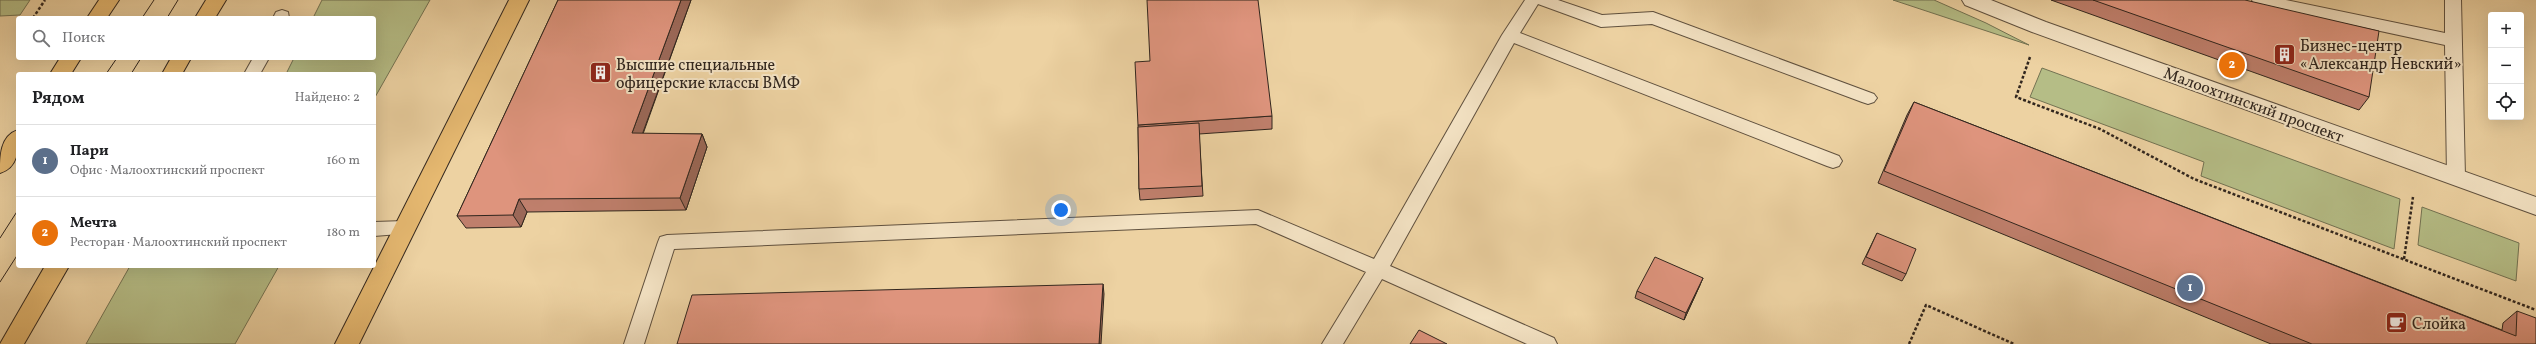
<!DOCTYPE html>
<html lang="ru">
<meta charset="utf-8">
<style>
body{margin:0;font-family:Vollkorn,serif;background:#f2f2f2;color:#202124}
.controls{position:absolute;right:12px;top:12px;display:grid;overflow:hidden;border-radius:4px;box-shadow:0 4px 16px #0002}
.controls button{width:36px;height:36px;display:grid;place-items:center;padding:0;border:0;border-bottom:1px solid #e0e0e0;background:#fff;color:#202124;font:20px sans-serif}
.you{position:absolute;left:1061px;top:210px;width:14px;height:14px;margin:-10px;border:3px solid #fff;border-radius:50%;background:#1a73e8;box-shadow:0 0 0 6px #1a73e833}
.badge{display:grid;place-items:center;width:26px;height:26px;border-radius:50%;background:#1a73e8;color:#fff;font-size:13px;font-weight:700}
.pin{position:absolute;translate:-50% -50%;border:2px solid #fff;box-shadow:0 1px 4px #0006}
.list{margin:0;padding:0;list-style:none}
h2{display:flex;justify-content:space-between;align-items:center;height:52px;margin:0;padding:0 16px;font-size:17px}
h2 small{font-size:13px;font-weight:400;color:#757577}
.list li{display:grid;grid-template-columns:26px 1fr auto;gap:12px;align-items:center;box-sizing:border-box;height:72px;padding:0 16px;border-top:1px solid #e0e0e0}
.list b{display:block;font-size:15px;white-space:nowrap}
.list p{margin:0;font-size:13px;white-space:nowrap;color:#757577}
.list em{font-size:13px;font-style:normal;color:#757577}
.icon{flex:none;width:22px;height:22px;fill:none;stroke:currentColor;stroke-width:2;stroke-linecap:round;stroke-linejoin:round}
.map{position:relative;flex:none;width:2536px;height:344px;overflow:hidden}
.search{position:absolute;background:#fff;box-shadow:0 4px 16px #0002;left:16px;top:16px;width:360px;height:44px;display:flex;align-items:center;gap:10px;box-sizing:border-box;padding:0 14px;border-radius:4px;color:#757577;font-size:15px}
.panel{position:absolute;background:#fff;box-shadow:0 4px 16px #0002;left:16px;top:72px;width:360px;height:196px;border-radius:4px}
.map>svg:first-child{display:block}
.green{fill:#b5bd86;stroke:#737252}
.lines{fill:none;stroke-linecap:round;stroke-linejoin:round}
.service-casing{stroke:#60513f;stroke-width:2}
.minor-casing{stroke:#60513f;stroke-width:2}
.primary-casing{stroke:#31261e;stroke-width:2}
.path{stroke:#31261e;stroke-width:2.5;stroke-dasharray:3 2;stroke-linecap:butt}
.service{fill:#f3e2c3;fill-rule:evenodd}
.minor{fill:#f3e2c3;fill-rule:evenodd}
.primary{fill:#e6b971;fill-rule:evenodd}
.tram{stroke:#31261e;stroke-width:1}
.wall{fill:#bf7f6c;stroke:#31261e}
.shaded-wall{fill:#9b6858;stroke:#31261e}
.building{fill:#de947d;stroke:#31261e}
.labels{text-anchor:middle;stroke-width:4;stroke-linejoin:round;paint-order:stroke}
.poi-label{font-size:16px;fill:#31261e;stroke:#f3e2c3;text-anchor:start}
.street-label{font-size:16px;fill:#31261e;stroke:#f3e2c3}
</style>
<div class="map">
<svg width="2536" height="344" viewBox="0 0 2536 344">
<rect width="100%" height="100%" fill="#edd2a2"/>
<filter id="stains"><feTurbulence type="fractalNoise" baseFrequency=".005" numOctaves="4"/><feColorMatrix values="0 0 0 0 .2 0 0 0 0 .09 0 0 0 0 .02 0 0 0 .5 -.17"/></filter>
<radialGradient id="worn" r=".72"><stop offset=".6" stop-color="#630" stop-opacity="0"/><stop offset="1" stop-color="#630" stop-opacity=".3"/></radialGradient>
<g class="green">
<path d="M0,0H30L20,15L0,16Z"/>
<path d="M322,0H430L374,99V74H286L294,58H374V18H313Z"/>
<path d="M1893,0H1934L1986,23L2029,45Z"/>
<path d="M2042,68L2400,199L2394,249L2201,176L2204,162L2030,97Z"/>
<path d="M2422,207L2519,243L2516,281L2418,245Z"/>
<path d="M130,266H279L235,344H86Z"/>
</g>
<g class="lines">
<defs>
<g id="service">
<path d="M1525,0H1558L1602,15L1653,12L1874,94L1877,98L1874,102L1868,104L1862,102L1652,24L1601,27L1538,4L1520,33L1839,156L1842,161L1839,166L1833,168L1827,166L1514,43L1390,266L1554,338L1557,344H1527L1382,279L1343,344H1322L1366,272L1256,224L674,249L644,344H624L658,242L660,237L667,235L1258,210L1374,259L1502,35Z"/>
<path d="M2252,0H2286L2445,33V0H2461L2465,177L2462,182L2456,184L2450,182L2447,177L2445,45L2260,5L2254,4Z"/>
<path d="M282,10L288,12L289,18H273L276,12Z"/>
<path d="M253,58H269L260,74H244Z"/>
<path d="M405,221L412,223L414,228L412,233L374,236V222Z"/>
</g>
<path id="minor" d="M1962,0H1991L2046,22L2536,197V215L2032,32L1965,5Z"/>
<g id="primary">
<path d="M99,0H119L107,18H87Z"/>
<path d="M206,0H226L215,18H195Z"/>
<path d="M509,0H529L359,344H335Z"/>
<path d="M60,58H81L71,74H50Z"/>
<path d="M171,58H191L182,74H162Z"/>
<path d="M18,130C18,147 20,167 0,173C0,156 0,136 18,130Z"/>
<path d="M45,266H69L24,344H0Z"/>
</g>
</defs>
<use href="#service" class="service-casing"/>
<use href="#minor" class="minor-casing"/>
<use href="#primary" class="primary-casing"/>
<g class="path">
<path d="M33,18L45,0"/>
<path d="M2030,57L2016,97L2100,129L2194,179L2536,310"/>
<path d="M2404,259L2413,197"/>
<path d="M1909,344L1926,305L2014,344"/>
</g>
<use href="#service" class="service"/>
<use href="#minor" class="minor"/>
<use href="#primary" class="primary"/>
<g class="tram">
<path d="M142,18L154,0"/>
<path d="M167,18L178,0"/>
<path d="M106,74L117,58"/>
<path d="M131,74L141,58"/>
<path d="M0,238L18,210"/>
<path d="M0,282L18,254"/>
</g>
</g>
<g class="wall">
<path d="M558,0H691L643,134H702L707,147L686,210L527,212L521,227L466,228L457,216Z"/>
<path d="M2051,0H2245L2369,97L2359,110Z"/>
<path d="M1914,102L2502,330L2503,323L2517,311L2536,344H2271L1878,183L1907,115Z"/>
<path d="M1272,116V129L1199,134L1203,196L1140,200L1139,189L1138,125Z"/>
<path d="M1877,233L1906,274L1902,281L1862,264Z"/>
<path d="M1700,285L1684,320L1635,298L1637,291Z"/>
</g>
<g class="shaded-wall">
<path d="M681,0H691L638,146L632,133Z"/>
<path d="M702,134L707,147L686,210L680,198Z"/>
<path d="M519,199L527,212L521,227L513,215Z"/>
<path d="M1703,278L1700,285L1684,320L1686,313Z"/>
<path d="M1103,284L1104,294L1101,344H1099Z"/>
</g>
<g class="building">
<path d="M558,0H681L632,133L702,134L680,198L519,199L513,215L457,216Z"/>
<path d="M1147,0H1258L1272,116L1138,125L1135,62L1150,61Z"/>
<path d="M2093,0H2245L2379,31L2369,97Z"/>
<path d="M1914,102L2516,336L2517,311L2536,318V344H2312L1884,171Z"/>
<path d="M1199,123L1202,186L1139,189L1138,127Z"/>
<path d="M1877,233L1916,249L1906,274L1866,257Z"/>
<path d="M1655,257L1703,278L1686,313L1637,291Z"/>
<path d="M1103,284L1099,344H677L692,295Z"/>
<path d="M1419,330L1447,344H1410Z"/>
</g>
<defs>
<symbol id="building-square" viewBox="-11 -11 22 22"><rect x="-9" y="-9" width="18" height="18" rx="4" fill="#8f2418" stroke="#f3e2c3"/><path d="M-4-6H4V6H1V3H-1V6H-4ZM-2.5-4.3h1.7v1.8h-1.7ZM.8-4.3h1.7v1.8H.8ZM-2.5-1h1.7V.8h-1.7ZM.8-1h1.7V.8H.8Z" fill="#fff"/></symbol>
<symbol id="cafe-square" viewBox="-11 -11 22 22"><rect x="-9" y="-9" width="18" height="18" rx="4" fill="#8f2418" stroke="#f3e2c3"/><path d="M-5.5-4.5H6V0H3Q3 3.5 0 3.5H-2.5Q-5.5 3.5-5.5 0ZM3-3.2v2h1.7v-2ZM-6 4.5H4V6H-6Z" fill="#fff"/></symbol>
</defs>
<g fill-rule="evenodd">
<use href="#building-square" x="2272" y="42" width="25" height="25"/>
<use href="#building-square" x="588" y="60" width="25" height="25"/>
<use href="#cafe-square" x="2384" y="310" width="25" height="25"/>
</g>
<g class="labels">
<g class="poi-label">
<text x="2300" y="51">Бизнес-центр<tspan x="2300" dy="18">«Александр Невский»</tspan></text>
<text x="616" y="70">Высшие специальные<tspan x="616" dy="18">офицерские классы ВМФ</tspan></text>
<text x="2412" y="329">Слойка</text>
</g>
<g class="street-label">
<text transform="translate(2254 104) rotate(20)" y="6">Малоохтинский проспект</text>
</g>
</g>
<rect width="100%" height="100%" filter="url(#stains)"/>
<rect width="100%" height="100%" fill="url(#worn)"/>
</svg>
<div class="controls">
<button>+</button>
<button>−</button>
<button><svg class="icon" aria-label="locate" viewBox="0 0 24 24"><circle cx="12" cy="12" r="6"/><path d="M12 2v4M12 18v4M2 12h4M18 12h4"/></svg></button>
</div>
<div class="you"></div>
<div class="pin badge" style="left:2190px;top:288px;background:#5c6f8a">1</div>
<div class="pin badge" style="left:2232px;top:65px;background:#e8710a">2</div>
<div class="search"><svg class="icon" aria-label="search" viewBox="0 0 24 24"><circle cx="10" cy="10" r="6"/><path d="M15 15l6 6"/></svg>Поиск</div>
<section class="panel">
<h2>Рядом<small>Найдено: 2</small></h2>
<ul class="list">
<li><span class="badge" style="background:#5c6f8a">1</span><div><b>Пари</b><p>Офис · Малоохтинский проспект</p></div><em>160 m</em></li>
<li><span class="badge" style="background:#e8710a">2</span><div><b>Мечта</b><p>Ресторан · Малоохтинский проспект</p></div><em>180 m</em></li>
</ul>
</section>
</div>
